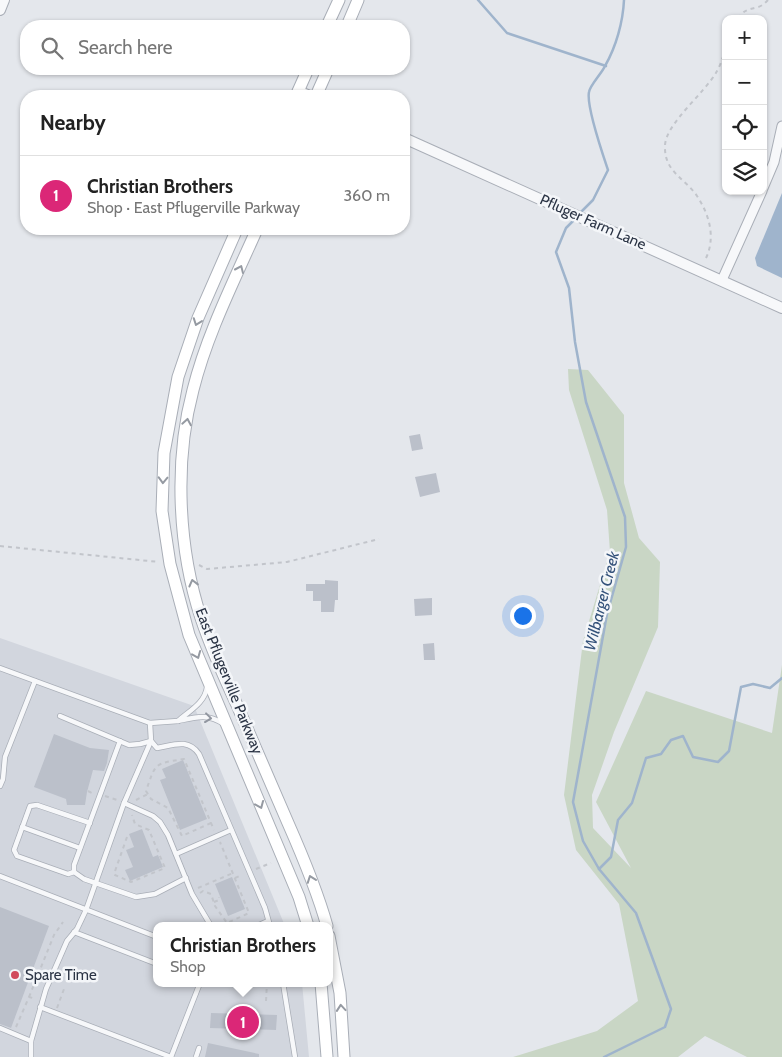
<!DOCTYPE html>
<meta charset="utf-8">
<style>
body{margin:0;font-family:Cabin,sans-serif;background:#f6f6f6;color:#222}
.controls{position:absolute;right:15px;top:15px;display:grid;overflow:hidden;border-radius:10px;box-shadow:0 1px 4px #0004}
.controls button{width:45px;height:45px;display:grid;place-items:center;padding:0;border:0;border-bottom:1px solid #e0e0e0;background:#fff;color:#222;font:25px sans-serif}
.you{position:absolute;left:522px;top:615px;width:18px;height:18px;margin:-12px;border:4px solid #fff;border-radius:50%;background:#1a73e8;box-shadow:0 0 0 8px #1a73e833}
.badge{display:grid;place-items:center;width:32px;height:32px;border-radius:50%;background:#db2777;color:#fff;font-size:16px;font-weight:700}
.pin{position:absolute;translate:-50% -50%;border:2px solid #fff;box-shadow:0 1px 5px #0006}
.popup{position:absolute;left:153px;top:922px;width:180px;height:65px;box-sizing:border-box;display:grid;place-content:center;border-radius:10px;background:#fff;filter:drop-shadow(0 1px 4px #0005);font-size:16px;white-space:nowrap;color:#767676}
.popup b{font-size:19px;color:#222}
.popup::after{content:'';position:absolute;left:50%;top:100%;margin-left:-10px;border:10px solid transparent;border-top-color:#fff}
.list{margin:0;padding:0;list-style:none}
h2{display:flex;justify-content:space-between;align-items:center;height:65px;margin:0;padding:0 20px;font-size:21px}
h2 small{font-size:16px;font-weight:400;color:#767676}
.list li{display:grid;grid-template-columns:32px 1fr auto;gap:15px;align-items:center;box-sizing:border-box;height:80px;padding:0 20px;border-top:1px solid #e0e0e0}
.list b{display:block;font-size:19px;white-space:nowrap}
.list p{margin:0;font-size:16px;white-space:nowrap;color:#767676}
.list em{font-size:16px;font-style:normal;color:#767676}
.icon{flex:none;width:28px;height:28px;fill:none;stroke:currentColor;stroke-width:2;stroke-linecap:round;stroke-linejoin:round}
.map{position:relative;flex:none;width:782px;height:1057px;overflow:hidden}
.search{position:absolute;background:#fff;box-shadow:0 1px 4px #0004;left:20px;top:20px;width:390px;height:55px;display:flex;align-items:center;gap:12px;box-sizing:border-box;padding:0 18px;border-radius:20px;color:#767676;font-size:19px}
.panel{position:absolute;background:#fff;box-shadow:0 1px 4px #0004;left:20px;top:90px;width:390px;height:145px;border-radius:20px}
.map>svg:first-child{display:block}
.built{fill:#d2d6de}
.green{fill:#c9d6c5}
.water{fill:#9fb4cc}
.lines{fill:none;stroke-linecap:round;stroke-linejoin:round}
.stream{stroke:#9fb4cc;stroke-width:2.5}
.building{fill:#bbc0ca}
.service-casing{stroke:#a9aeb7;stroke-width:6}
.minor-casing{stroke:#a9aeb7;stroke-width:11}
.tertiary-casing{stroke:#a9aeb7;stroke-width:12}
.secondary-casing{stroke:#a9aeb7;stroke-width:13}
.path{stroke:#c2c5cb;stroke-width:2;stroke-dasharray:4 4;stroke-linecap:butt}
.service{stroke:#f7f8fa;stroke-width:4.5}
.minor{stroke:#f7f8fa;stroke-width:9}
.tertiary{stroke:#f7f8fa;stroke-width:10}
.secondary{stroke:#fff;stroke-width:11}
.oneway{stroke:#959aa2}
.oneway2{stroke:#9196a0}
.poi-dot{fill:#d1495b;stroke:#f4f6f9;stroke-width:2}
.labels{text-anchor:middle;stroke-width:5;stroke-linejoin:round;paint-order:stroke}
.street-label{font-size:15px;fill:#2b3445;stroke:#f4f6f9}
.poi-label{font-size:15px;fill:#2b3445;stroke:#f4f6f9;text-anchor:start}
.water-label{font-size:16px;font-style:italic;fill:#34527a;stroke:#f4f6f9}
</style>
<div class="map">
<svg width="782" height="1057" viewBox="0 0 782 1057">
<rect width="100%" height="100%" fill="#e4e7ec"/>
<path class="built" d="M0,638L194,706L285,926H157V983H302L309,1057H0Z"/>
<path class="green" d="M568,369L588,370L624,415V483L639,538L660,562L658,627L614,732L592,795L593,828L631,868L596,802L646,691L772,733L782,665V1057H747L705,1036L678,1057H513L597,1031L638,1001L619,904L576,850L564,795L583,641L610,552L607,510L569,390Z"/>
<path class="water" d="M782,193V278L757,266L755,258Z"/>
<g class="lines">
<g class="stream">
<path d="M478,0L507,33L606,66"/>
<path d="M579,214L593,200L608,170C603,155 586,106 589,92C590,85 602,73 605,66C616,47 623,22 624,0"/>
<path d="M576,218L566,228L556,252L569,288L575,342L586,402L625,517L626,547L607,614L573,802L583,841L599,869L636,913L671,1009L665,1027L604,1057"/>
<path d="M599,869L611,857L618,820L632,803L646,758L661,754L671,740L683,736L693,757L718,762L729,751L741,687L753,684L770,688L782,678"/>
</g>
</g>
<g class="building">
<path d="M420,434L423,449L412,451L409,436Z"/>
<path d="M436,473L440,492L420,497L415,477Z"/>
<path d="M325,580L338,581V600H335L334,612H321V601H313V591H306V584H325Z"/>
<path d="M432,598V615L415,616L414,599Z"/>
<path d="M434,643L435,660H424L423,644Z"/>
<path d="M54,734L90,748L109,750L107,763L104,771L93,770L87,792L85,805H67L66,799L34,787Z"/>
<path d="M183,760L207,819L180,830L160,780L166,778L162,769Z"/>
<path d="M142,829L153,857L158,855L163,867L130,881L125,870L133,867L126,850L134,847L129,834Z"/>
<path d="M232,877L245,909L228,916L215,884Z"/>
<path d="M0,907L49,926L11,1028L0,1024Z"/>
<path d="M211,1013L277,1015L276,1030L210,1028Z"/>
<path d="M208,1043L259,1054V1057H205Z"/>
</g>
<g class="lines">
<defs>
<g id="service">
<path d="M0,668L150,723L178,721"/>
<path d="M207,687C205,703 189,711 178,721C196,717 207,713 224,724"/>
<path d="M60,716L129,745L140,744L151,741"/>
<path d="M150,723L151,741L157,748C174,745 188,738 199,754L265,908L270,926"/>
<path d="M120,741L74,865V872L84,879L136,897L155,894L186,878"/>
<path d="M151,741L124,803L153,816L160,822L168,835L192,894L211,926"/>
<path d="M0,786L3,779L5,757L35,681"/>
<path d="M22,827L80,848"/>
<path d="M176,854L231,830"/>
<path d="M74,872L68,874L17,856L14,850L30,806L37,805L90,823"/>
<path d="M0,876L157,937"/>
<path d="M257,926L268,921"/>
<path d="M74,932L157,964"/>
<path d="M283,983L295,1057"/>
<path d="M40,1007L171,1057"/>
<path d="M0,1028L31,1041V1057"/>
<path d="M31,1041L46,989L67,941L77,929L86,910L124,803"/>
<path d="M171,1057L200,983"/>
<path d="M196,1057L199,1048"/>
</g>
<g id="minor">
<path d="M763,188L774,162L782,126"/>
<path d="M722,280L762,191"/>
</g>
<g id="tertiary">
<path d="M0,10L4,0"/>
<path d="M298,91L310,96"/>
<path d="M404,138L782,308"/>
</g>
<g id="secondary">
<path d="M327,26L339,0"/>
<path d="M347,26L358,0"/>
<path d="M296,96L308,69"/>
<path d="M316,96L328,69"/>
<path d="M237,229L198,318L178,377L164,453L162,511L170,564L189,635L299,897L308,926"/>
<path d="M257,229C234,281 207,334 193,390C174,461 178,548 201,618C211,648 224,677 237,705C254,745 271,784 288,823C303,857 317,890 327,926"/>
<path d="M329,936L340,993L344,1057"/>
<path d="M321,983L327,1057"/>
</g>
</defs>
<use href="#service" class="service-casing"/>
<use href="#minor" class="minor-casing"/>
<use href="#tertiary" class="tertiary-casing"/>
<use href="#secondary" class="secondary-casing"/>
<g class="path">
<path d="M739,19C743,9 749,10 758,7C762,6 765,3 768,0"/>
<path d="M706,258C716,237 709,214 697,196C685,178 664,172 665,146C665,124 706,92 717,71C721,64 723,56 726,49"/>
<path d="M0,546L159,562"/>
<path d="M199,565L207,569L287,562L379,539"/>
<path d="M88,791L94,794"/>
<path d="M105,796L117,800"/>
<path d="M136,800L148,794"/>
<path d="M211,823L182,836L168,808L151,799L146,791C156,762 154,764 184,759L214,830"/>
<path d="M127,837L114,874L115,875L131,882L165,868L149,830L135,824L132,815"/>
<path d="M256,869L271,863"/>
<path d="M235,878L242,875"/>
<path d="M198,888L233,873"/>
<path d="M200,893L203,891L211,894L215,906L227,923L249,913L220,842"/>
<path d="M214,902L219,900V897"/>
<path d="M29,997L54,935L63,922"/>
<path d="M266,1001L267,983"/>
<path d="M57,1008L64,989"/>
<path d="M16,1027L29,997L36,999"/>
</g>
<use href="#service" class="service"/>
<use href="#minor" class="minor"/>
<use href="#tertiary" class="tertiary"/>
<use href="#secondary" class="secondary"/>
</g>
<defs><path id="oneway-chevron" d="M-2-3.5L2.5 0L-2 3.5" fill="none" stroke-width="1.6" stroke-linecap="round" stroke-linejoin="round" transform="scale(1.25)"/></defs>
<g class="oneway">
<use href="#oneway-chevron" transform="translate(240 269) rotate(-66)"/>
<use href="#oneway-chevron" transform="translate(197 322) rotate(110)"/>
<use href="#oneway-chevron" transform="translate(187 422) rotate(-80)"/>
<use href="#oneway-chevron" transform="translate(163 480) rotate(92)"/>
<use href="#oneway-chevron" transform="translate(193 583) rotate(-104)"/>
<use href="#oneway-chevron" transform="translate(197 655) rotate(68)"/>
<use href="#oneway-chevron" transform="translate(260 805) rotate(67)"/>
<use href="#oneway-chevron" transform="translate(311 879) rotate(-110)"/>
<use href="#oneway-chevron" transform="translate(341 1008) rotate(-95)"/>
</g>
<use class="oneway2" href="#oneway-chevron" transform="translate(208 718) rotate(7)"/>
<circle class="poi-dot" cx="15" cy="975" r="5"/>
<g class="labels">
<g class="street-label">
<text transform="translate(593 222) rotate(24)" y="5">Pfluger Farm Lane</text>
<text transform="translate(229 681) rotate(68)" y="5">East Pflugerville Parkway</text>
</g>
<g class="poi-label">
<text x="25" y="980">Spare Time</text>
</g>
<g class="water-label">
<text transform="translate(601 601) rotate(-76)" y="6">Wilbarger Creek</text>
</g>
</g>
</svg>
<div class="controls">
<button>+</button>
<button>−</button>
<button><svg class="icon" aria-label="locate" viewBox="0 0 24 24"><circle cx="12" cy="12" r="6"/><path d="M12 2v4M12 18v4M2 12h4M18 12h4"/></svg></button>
<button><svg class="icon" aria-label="layers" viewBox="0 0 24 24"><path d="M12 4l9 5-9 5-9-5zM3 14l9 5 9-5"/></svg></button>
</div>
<div class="you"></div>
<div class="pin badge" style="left:243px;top:1022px">1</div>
<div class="popup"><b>Christian Brothers</b>Shop</div>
<div class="search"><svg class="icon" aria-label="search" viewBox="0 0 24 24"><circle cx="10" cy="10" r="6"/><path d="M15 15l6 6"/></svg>Search here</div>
<section class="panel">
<h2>Nearby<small></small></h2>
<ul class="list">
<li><span class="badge">1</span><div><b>Christian Brothers</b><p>Shop · East Pflugerville Parkway</p></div><em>360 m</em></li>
</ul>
</section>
</div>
